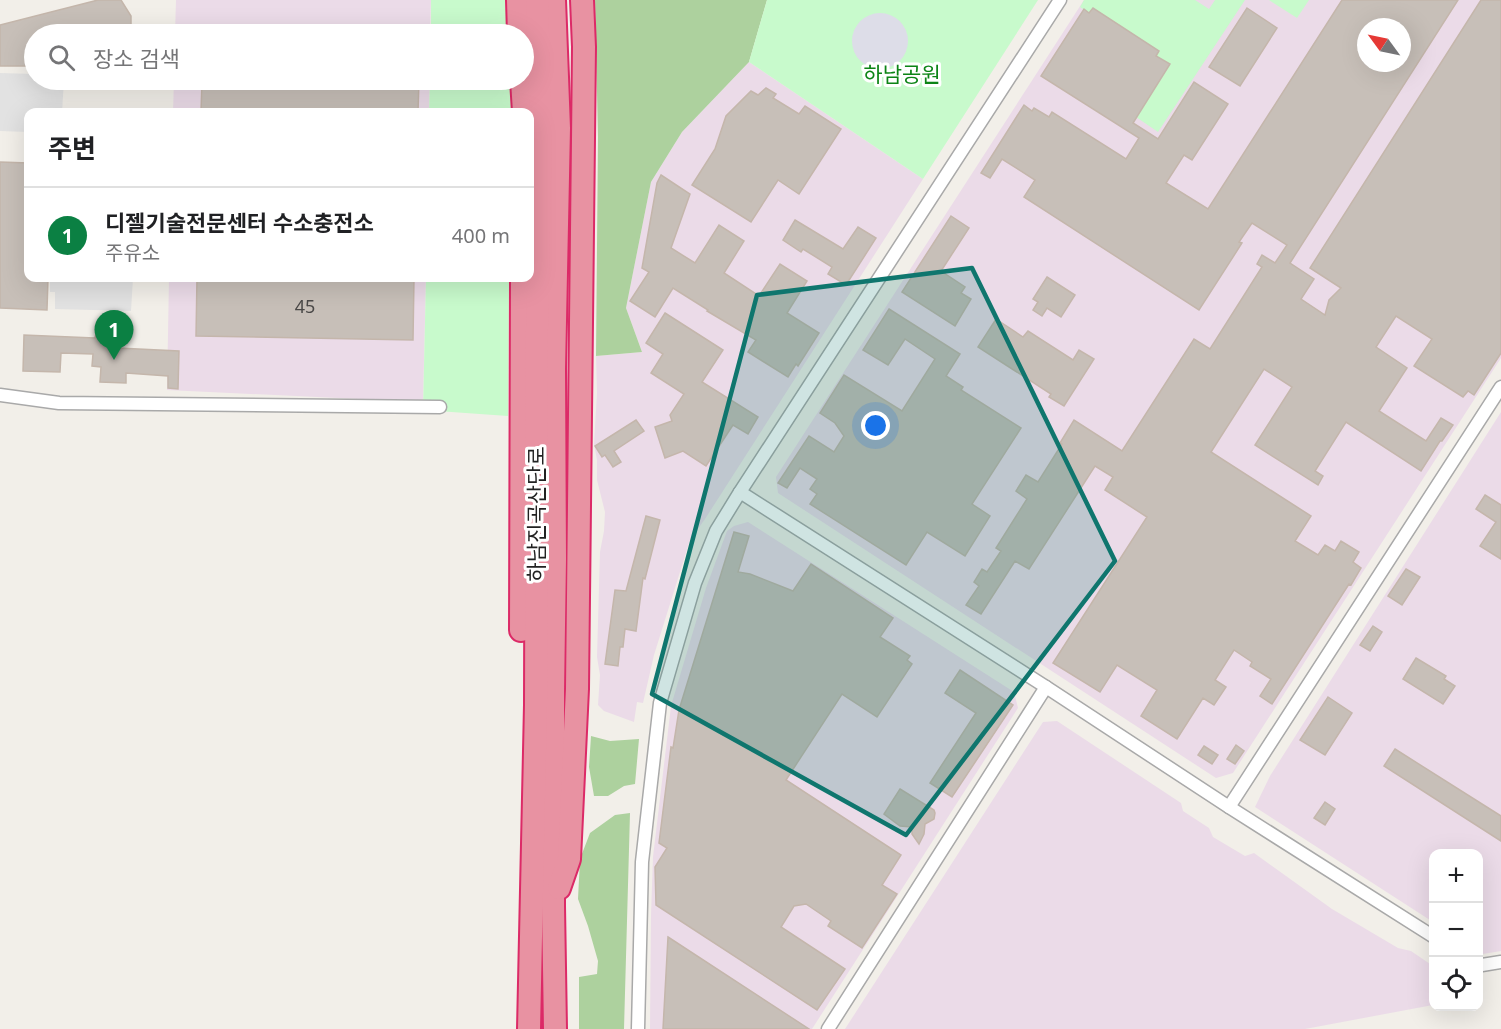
<!DOCTYPE html>
<html lang="ko">
<meta charset="utf-8">
<style>
body{margin:0;font-family:"Noto Sans","Noto Sans KR",sans-serif;background:#f6f6f6;color:#202124}
.controls{position:absolute;right:18px;bottom:18px;display:grid;overflow:hidden;border-radius:12px;box-shadow:0 6px 24px #0002}
.controls button{width:54px;height:54px;display:grid;place-items:center;padding:0;border:0;border-bottom:2px solid #e0e0e0;background:#fff;color:#202124;font:30px sans-serif}
.compass{position:absolute;left:1357px;top:18px;width:54px;height:54px;border-radius:50%;background:#fff;box-shadow:0 6px 24px #0002;rotate:303deg}
.you{position:absolute;left:876px;top:426px;width:21px;height:21px;margin:-15px;border:4px solid #fff;border-radius:50%;background:#1a73e8;box-shadow:0 0 0 9px #1a73e833}
.badge{display:grid;place-items:center;width:39px;height:39px;border-radius:50%;background:#0b8043;color:#fff;font-size:20px;font-weight:700}
.pin{position:absolute;translate:-50% -50px;filter:drop-shadow(0 2px 3px #0008)}
.pin::after{content:'';position:absolute;top:32px;width:21px;height:18px;background:inherit;clip-path:polygon(0 0,100% 0,50% 100%)}
.list{margin:0;padding:0;list-style:none}
h2{display:flex;justify-content:space-between;align-items:center;height:78px;margin:0;padding:0 24px;font-size:26px}
h2 small{font-size:20px;font-weight:400;color:#757577}
.list li{display:grid;grid-template-columns:39px 1fr auto;gap:18px;align-items:center;box-sizing:border-box;height:96px;padding:0 24px;border-top:2px solid #e0e0e0}
.list b{display:block;font-size:22px;white-space:nowrap}
.list p{margin:0;font-size:20px;white-space:nowrap;color:#757577}
.list em{font-size:20px;font-style:normal;color:#757577}
.icon{flex:none;width:33px;height:33px;fill:none;stroke:currentColor;stroke-width:2;stroke-linecap:round;stroke-linejoin:round}
.map{position:relative;flex:none;width:1501px;height:1029px;overflow:hidden}
.search{position:absolute;background:#fff;box-shadow:0 6px 24px #0002;left:24px;top:24px;width:510px;height:66px;display:flex;align-items:center;gap:15px;box-sizing:border-box;padding:0 21px;border-radius:33px;color:#757577;font-size:22px}
.panel{position:absolute;background:#fff;box-shadow:0 6px 24px #0002;left:24px;top:108px;width:510px;height:174px;border-radius:12px}
.map>svg:first-child{display:block}
.industrial{fill:#ebdbe8;fill-rule:evenodd}
.forest{fill:#add19e}
.park{fill:#c8facc}
.parking{fill:#e2e2e2}
.plaza{fill:#dddde8}
.building{fill:#c7bfb8;stroke:#c4b6ab;stroke-width:1.5;fill-rule:evenodd}
.lines{fill:none;stroke-linecap:round;stroke-linejoin:round}
.street-casing{stroke:#a9a9a9;stroke-width:15}
.highway-casing{stroke:#dc2a67;stroke-width:26}
.street{stroke:#fff;stroke-width:12}
.highway{stroke:#e892a2;stroke-width:22}
.marked{fill:#0f766e;fill-opacity:0.2;stroke:#0f766e;stroke-width:4.5;stroke-linejoin:round}
.labels{text-anchor:middle;stroke-width:6;stroke-linejoin:round;paint-order:stroke}
.number-label{font-size:18px;fill:#4b4948}
.park-label{font-size:21px;fill:#0c8416;stroke:#fff}
.street-label{font-size:21px;fill:#222;stroke:#fff}
</style>
<div class="map">
<svg width="1501" height="1029" viewBox="0 0 1501 1029">
<rect width="100%" height="100%" fill="#f2efe9"/>
<g class="industrial">
<path d="M176,0H431L430,34H175Z"/>
<path d="M1084,0H1501V358L1233,773L1216,778L778,493L776,477ZM1366,27H1402V63H1366Z"/>
<path d="M749,62L923,179L705,519L690,540L654,655L643,703L637,702L634,722L604,711L598,705L600,675L597,657L600,552L604,531L605,512L597,480V460L594,444L597,393L596,356L642,352L626,308L651,182L682,132Z"/>
<path d="M174,80H430L429,112H173Z"/>
<path d="M169,278H426L423,402L167,390Z"/>
<path d="M1501,412V951L1483,954L1479,951L1478,854H1434L1433,922L1255,807L1270,776Z"/>
<path d="M748,522L1014,692L1018,708L812,1029H650L651,915L653,857L671,706L706,588L727,531L734,526Z"/>
<path d="M1057,721L1181,803L1183,811L1209,828L1213,837L1245,856L1254,853L1332,909L1398,948L1411,951L1433,966V1005L1305,1029H845L1043,722Z"/>
</g>
<g class="forest">
<path d="M595,0H767L749,62L682,132L651,182L626,308L642,352L596,356L598,137Z"/>
<path d="M591,736L610,741L639,739L635,784L624,786L608,796H594L589,767Z"/>
<path d="M630,813L624,1029H579V977L597,974L598,961L588,926L578,899L580,859L590,833L615,815Z"/>
</g>
<g class="park">
<path d="M431,0H512L513,34H431Z"/>
<path d="M767,0H1038L923,179L749,62Z"/>
<path d="M1084,0H1195L1209,9L1215,0H1245L1158,132L1136,117L1170,64L1156,56L1159,51L1093,9L1089,13L1080,7Z"/>
<path d="M1269,0H1309L1297,18Z"/>
<path d="M430,80H513V112H429Z"/>
<path d="M426,278H509L508,416L423,410Z"/>
</g>
<g class="parking">
<path d="M0,73L34,74V80H64L62,112H28V132L0,131Z"/>
<path d="M50,278H133L131,311L55,309V292H50Z"/>
</g>
<circle class="plaza" cx="880" cy="41" r="28"/>
<g class="building">
<path d="M98,0H121L131,16V34H34V66H0V25Z"/>
<path d="M1342,0H1458L1290,263L1314,279L1301,299L1325,315L1329,300L1341,288L1310,268L1481,0H1501V353L1474,395L1468,391L1463,397L1414,366L1432,339L1396,316L1376,347L1407,368L1379,411L1426,441L1441,418L1453,425L1442,441H1440L1421,471L1346,422L1315,471L1323,476L1318,485L1255,445L1292,387L1264,369L1211,452L1311,516L1295,541L1318,555L1325,545L1335,551L1341,541L1359,552L1353,562L1361,568L1351,585L1349,584L1272,704L1260,696L1271,679L1250,666L1252,662L1234,650L1215,680L1226,687L1214,705L1203,698L1177,739L1141,716L1157,690L1117,665L1100,692L1053,663L1147,517L1105,490L1113,477L1095,466L1029,569L1015,561L981,614L966,605L979,586L974,582L982,569L987,572L1001,551L996,548L1027,499L1016,491L1026,475L1038,482L1062,444L1060,443L1074,420L1122,451L1194,339L1210,349L1262,267L1257,264L1262,255L1275,263L1287,245L1252,223L1239,242L1242,243L1199,310L1024,197L1035,180L1002,159L990,178L981,173L1024,105L1032,111L1034,108L1049,117L1052,112L1126,159L1139,138L1041,76L1084,9L1089,13L1093,8L1159,51L1156,56L1170,64L1133,123L1158,139L1194,82L1228,104L1192,160L1184,155L1166,183L1208,209ZM1366,27H1402V63H1366Z"/>
<path d="M1247,8L1277,28L1240,86L1209,67Z"/>
<path d="M202,80H419L418,112H201Z"/>
<path d="M766,88L776,94L773,98L799,114L805,106L841,129L799,194L778,180L751,222L692,185L715,149L726,116L751,91L758,95Z"/>
<path d="M0,162L28,163V278H48L47,310L0,308Z"/>
<path d="M661,175L690,194L671,248L695,263L719,225L744,241L724,273L759,296L780,264L807,281L787,313L819,333L798,366L796,364L788,377L748,352L756,340L707,311L708,310L673,288L655,317L630,301L649,272L642,268L657,183Z"/>
<path d="M951,216L969,228L941,271L965,287L961,293L971,299L955,326L902,292Z"/>
<path d="M795,220L843,249L858,227L876,238L846,285L828,274L832,267L803,249L801,252L783,240Z"/>
<path d="M1047,277L1075,295L1061,317L1047,308L1042,316L1033,310L1038,302L1033,299Z"/>
<path d="M197,278H414L413,340L196,336Z"/>
<path d="M889,309L960,354L946,376L963,387L961,390L1021,428L972,504L990,516L965,556L927,532L906,565L810,504L817,494L810,489L817,479L800,468L787,488L778,483L809,436L834,452L844,436L835,423L820,413L844,375L902,411L935,359L905,339L888,365L863,350Z"/>
<path d="M665,313L723,350L702,382L758,417L748,434L733,425L706,466L683,451L665,458L655,427L672,421L670,415L684,394L651,373L663,354L646,343Z"/>
<path d="M996,319L1023,337L1028,331L1073,360L1079,350L1094,359L1064,406L1049,397L1051,394L978,347Z"/>
<path d="M96,334L119,336L118,348L179,351L178,389L168,388V376L126,373V383L100,382L101,367L92,366L93,354L61,353L60,372L23,371L24,335L95,338Z"/>
<path d="M636,420L644,431L614,451L621,462L613,467L605,455L602,457L595,446Z"/>
<path d="M1485,495L1501,505V559L1480,546L1496,522L1476,509Z"/>
<path d="M646,516L660,520L645,579L643,578L636,631L625,629L623,647H620L618,666L605,664L615,590L626,591Z"/>
<path d="M734,532L749,536L738,572L750,574L793,591L811,564L893,618L880,637L910,656L907,660L912,664L877,717L842,694L786,780L901,855L882,885L897,894L862,948L828,926L831,921L806,904L794,906L781,927L845,969L817,1010L656,905L655,867L667,848L659,843L671,747L673,748L679,710Z"/>
<path d="M1406,569L1420,577L1402,605L1388,596Z"/>
<path d="M1373,626L1382,632L1370,651L1360,645Z"/>
<path d="M1416,658L1446,676L1444,679L1455,686L1443,704L1403,679Z"/>
<path d="M960,670L1013,705L952,797L930,783L976,713L945,693Z"/>
<path d="M1328,697L1352,713L1325,755L1300,740Z"/>
<path d="M1236,745L1244,751L1235,764L1227,759Z"/>
<path d="M1204,746L1218,755L1212,764L1198,755Z"/>
<path d="M1395,749L1501,816V841L1384,766Z"/>
<path d="M900,789L934,810L935,813L934,819L925,824L924,834L919,844L912,834V827L900,826L884,814Z"/>
<path d="M1325,802L1335,809L1325,825L1314,818Z"/>
<path d="M668,937L809,1029H663Z"/>
</g>
<g class="lines">
<defs>
<g id="street">
<path d="M0,395L59,403L440,407"/>
<path d="M740,492L1046,687L1229,807L1434,937"/>
<path d="M1229,807L1501,387"/>
<path d="M1478,963L1482,965L1501,962"/>
<path d="M638,1029L642,862L660,703L695,583L716,531L740,492L1060,0"/>
<path d="M828,1029L1046,687"/>
</g>
<g id="highway">
<path d="M518,0L519,34"/>
<path d="M554,0L559,128L554,369L555,559L553,692V906L555,1029"/>
<path d="M522,80L524,112"/>
<path d="M521,630L522,278"/>
<path d="M559,888L569,859L577,689L584,47L582,0"/>
<path d="M529,1029L536,705L537,328L541,132L537,0"/>
</g>
</defs>
<use href="#street" class="street-casing"/>
<use href="#highway" class="highway-casing"/>
<use href="#street" class="street"/>
<use href="#highway" class="highway"/>
</g>
<path class="marked" d="M972,268L1115,561L906,835L652,694L757,295Z"/>
<g class="labels">
<g class="number-label">
<text x="305" y="313">45</text>
</g>
<g class="park-label">
<text x="902" y="82">하남공원</text>
</g>
<g class="street-label">
<text transform="translate(537 514) rotate(-90)" y="7">하남진곡산단로</text>
</g>
</g>
</svg>
<div class="controls">
<button>+</button>
<button>−</button>
<button><svg class="icon" aria-label="locate" viewBox="0 0 24 24"><circle cx="12" cy="12" r="6"/><path d="M12 2v4M12 18v4M2 12h4M18 12h4"/></svg></button>
</div>
<svg class="compass" viewBox="-18 -18 36 36"><path d="M0-13l5 13h-10z" fill="#e53935"/><path d="M0 13l5-13h-10z" fill="#757577"/></svg>
<div class="you"></div>
<div class="pin badge" style="left:114px;top:360px">1</div>
<div class="search"><svg class="icon" aria-label="search" viewBox="0 0 24 24"><circle cx="10" cy="10" r="6"/><path d="M15 15l6 6"/></svg>장소 검색</div>
<section class="panel">
<h2>주변<small></small></h2>
<ul class="list">
<li><span class="badge">1</span><div><b>디젤기술전문센터 수소충전소</b><p>주유소</p></div><em>400 m</em></li>
</ul>
</section>
</div>
